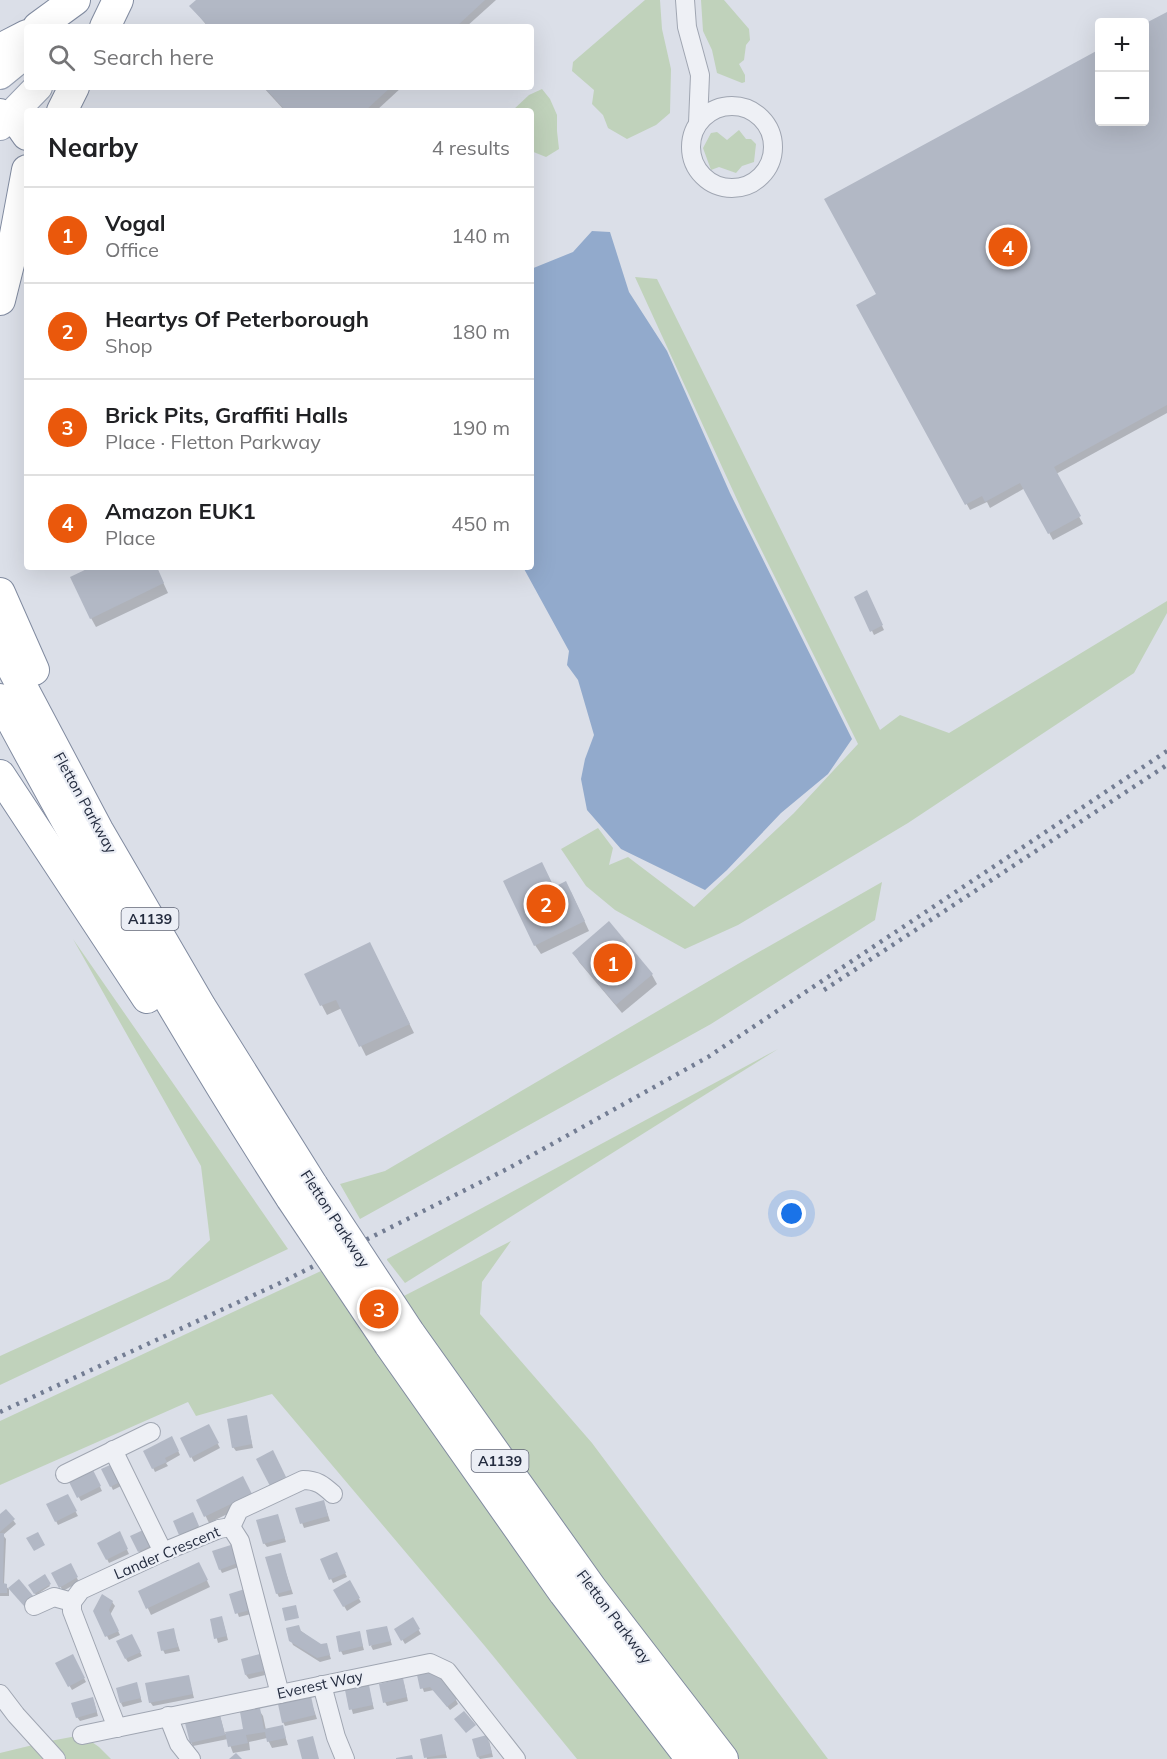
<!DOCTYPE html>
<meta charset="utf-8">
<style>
body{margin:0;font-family:Mulish,sans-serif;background:#f6f6f6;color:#202124}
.controls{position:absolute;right:18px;top:18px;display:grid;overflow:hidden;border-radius:6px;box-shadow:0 6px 24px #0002}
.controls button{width:54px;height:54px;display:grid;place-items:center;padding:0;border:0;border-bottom:2px solid #e0e0e0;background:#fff;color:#202124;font:30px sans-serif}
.you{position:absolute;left:792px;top:1214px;width:21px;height:21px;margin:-15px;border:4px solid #fff;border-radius:50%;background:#1a73e8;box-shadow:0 0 0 9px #1a73e833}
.badge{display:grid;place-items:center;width:39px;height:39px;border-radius:50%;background:#ea580c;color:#fff;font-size:20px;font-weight:700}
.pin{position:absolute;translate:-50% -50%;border:3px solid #fff;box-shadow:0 2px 6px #0006}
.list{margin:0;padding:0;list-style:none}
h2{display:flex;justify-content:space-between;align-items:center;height:78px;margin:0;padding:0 24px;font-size:26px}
h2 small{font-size:20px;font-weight:400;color:#757577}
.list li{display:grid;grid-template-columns:39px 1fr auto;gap:18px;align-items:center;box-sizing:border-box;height:96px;padding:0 24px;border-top:2px solid #e0e0e0}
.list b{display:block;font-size:22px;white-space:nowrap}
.list p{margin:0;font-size:20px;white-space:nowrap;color:#757577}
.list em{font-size:20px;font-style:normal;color:#757577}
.icon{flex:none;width:33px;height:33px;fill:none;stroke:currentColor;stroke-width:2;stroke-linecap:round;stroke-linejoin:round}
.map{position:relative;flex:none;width:1167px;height:1759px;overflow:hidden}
.search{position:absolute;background:#fff;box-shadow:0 6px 24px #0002;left:24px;top:24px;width:510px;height:66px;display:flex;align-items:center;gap:15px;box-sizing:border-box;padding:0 21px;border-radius:6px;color:#757577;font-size:22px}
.panel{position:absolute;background:#fff;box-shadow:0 6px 24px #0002;left:24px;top:108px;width:510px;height:462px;border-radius:6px}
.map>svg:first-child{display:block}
.green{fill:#c0d2bb}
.water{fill:#92aacc}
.shadow{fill:#0003}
.building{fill:#b2b8c5}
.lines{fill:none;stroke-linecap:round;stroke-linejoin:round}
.minor-casing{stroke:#a0a6b2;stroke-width:20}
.primary-casing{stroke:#99a2b4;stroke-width:30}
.trunk-casing{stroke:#818ba0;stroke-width:32}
.minor{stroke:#eef0f5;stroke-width:18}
.primary{stroke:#fff;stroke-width:28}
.trunk{stroke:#fff;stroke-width:30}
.rail{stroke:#737d93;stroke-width:4.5;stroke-dasharray:3 6;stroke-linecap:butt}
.trunk-bridge-casing{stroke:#818ba0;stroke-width:32;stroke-linecap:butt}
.trunk-bridge{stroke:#fff;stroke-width:30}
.labels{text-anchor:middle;stroke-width:4.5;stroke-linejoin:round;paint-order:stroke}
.shield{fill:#ebeef5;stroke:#606676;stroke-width:1.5}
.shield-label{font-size:14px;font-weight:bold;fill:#242c3f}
.street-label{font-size:15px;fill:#242c3f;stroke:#ebeef5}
</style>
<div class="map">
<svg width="1167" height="1759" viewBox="0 0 1167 1759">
<rect width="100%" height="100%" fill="#dbdfe8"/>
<g class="green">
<path d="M645,0H660L662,29L671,69L670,113L656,125L627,139L608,128L603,115L592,104L594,90L572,71L573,62Z"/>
<path d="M701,0H724L749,29L750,40L746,45L744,60L739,64L745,75V82L742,83L717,73L712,50L703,31Z"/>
<path d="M542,89L550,99L557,115V131L559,149L546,157L531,151V111H512L529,95Z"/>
<path d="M739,130L746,139H751L756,144L754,162L742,166L736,173L719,167L711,170L703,148L711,133L717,132L727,140Z"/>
<path d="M635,277L657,279L880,730L900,715L949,733L1167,601V613L1134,673L908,823L738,925L685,949L615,910L586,886L561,849L598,828L613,848L609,865L628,857L694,907L794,813L858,744L745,517Z"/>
<path d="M882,882L875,920L711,1024L360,1219L340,1184L385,1171L743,961Z"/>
<path d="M73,939L288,1249L0,1385V1356L169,1279L210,1240L201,1166Z"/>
<path d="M778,1049L405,1283L387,1260V1259Z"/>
<path d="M511,1241L482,1282L480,1314L592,1443L828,1759H734L398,1299Z"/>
<path d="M321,1271L570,1627L674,1759H577L484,1645L272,1394L196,1416L188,1402L0,1485V1421Z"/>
<path d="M82,1735L99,1747L111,1759H66L50,1741Z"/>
<path d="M33,1745L47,1759H0V1753Z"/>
</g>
<path class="water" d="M592,231L610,232L629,292L667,351L730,493L852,739L828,774L781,813L727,870L705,890L621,849L587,810L581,779L585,759L594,735L578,680L567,665L569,651L523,567H531V269L573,252Z"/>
<g class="shadow">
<path d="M198,0H496L466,27H208L191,6Z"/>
<path d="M1167,13V413L1056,474L1083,524L1053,540L1025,488L990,508L987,502L970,510L858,305L878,294L1100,122H1144Z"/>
<path d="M263,87H402L376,111H285Z"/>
<path d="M95,567H156L168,593L96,627L91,618Z"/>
<path d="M868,596L884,630L874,635L856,598Z"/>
<path d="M554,889L571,892L589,931L541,954L535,945Z"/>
<path d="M374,953L414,1033L366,1056L342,1008L327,1015L306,975Z"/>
<path d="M574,953L652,975L657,984L622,1013L579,962Z"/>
<path d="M246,1417L253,1448L236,1451L233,1447Z"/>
<path d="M208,1426L220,1448L194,1462L182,1439Z"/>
<path d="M172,1438L180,1455L166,1463L168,1466L155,1472L145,1451Z"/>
<path d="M103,1470L135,1479L113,1490Z"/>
<path d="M93,1472L102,1491L81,1501L71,1483Z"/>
<path d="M67,1496L78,1516L58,1525L48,1505Z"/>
<path d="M198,1500L254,1501L209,1523Z"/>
<path d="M325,1506L330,1521L304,1528L297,1509Z"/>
<path d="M0,1516L13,1520L16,1524L3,1535L6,1539L4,1585L9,1589V1596H0Z"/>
<path d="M195,1518L200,1530L182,1538L180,1534Z"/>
<path d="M279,1520L286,1542L267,1547L264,1543Z"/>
<path d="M119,1533L129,1554L109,1563L99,1543Z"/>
<path d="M132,1537L161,1546L141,1555Z"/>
<path d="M236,1544L244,1565L222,1573L220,1569Z"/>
<path d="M280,1555L293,1594L279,1597L277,1593Z"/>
<path d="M338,1557L347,1577L333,1583L322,1559Z"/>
<path d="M70,1565L79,1582L63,1591L53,1574Z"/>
<path d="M202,1570L210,1587L151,1615L140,1591Z"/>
<path d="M44,1576L50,1586L36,1595L30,1585Z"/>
<path d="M349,1582L361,1602L347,1611L335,1591Z"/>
<path d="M231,1595L255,1613L239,1617Z"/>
<path d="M102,1596L112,1602L115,1606L110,1615L120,1635L109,1640L107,1636Z"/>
<path d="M412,1619L421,1634L405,1644L396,1629Z"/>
<path d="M212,1620L223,1622L228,1640L218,1643Z"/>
<path d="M386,1627L392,1645L373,1650L371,1646Z"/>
<path d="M173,1630L180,1651L165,1654L163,1650Z"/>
<path d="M301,1631L321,1646L326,1644L331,1659L320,1662L293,1645L291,1640Z"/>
<path d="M359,1633L364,1650L343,1655L341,1651Z"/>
<path d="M134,1640L142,1656L128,1662L126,1659Z"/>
<path d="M72,1656L86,1682L72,1690L57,1664Z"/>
<path d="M259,1656L265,1675L249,1679L246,1675Z"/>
<path d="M188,1676L194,1698L153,1706L150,1702Z"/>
<path d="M419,1677L456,1700L458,1704L450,1710L434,1690L424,1692Z"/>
<path d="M136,1684L142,1702L123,1707L121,1703Z"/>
<path d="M404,1684L408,1701L387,1706L385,1702Z"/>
<path d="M368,1687L374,1709L353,1714L347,1692Z"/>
<path d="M310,1698L317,1719L285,1726L283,1722Z"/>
<path d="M94,1702L98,1716L80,1721L77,1717Z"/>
<path d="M259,1710L263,1716L266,1730L282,1727L288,1745L272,1748L267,1738L249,1742L250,1750L233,1753L228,1739L193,1746L191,1742L220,1716L225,1734L245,1730Z"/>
<path d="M441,1736L447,1758L427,1759L422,1740Z"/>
<path d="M489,1741L493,1757L480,1759L478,1757Z"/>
</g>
<g class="building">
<path d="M196,0H485L456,27H209L189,6Z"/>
<path d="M1167,12V405L1054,467L1081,516L1048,534L1020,483L985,502L982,496L965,505L856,305L876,294L824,199L1100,49V122H1144V24Z"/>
<path d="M264,87H391L365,111H286Z"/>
<path d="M91,567H157L164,583L90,619L70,577Z"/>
<path d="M867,590L883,625L870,632L854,597Z"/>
<path d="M542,862L554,887L566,881L585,921L534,946L503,881Z"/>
<path d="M609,921L653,974L616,1005L572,953Z"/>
<path d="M370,942L410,1024L359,1047L336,1000L320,1006L304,974Z"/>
<path d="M247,1415L252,1444L232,1448L227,1419Z"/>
<path d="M209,1424L219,1443L190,1458L180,1438Z"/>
<path d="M172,1436L179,1451L165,1458L167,1462L152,1469L143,1451Z"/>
<path d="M273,1450L286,1477L270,1486L256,1459Z"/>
<path d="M126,1458L134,1475L110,1487L101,1469Z"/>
<path d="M93,1470L101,1486L77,1498L69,1482Z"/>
<path d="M243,1476L252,1494L204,1517L196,1500Z"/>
<path d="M68,1494L77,1511L55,1522L46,1504Z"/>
<path d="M324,1500L328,1516L300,1524L295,1508Z"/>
<path d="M6,1509L15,1519L0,1532V1514Z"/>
<path d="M193,1512L199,1526L179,1535L173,1521Z"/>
<path d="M278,1514L285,1538L263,1544L256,1520Z"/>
<path d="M152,1526L160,1541L138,1552L130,1536Z"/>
<path d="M120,1531L128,1549L106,1560L97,1543Z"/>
<path d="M38,1532L45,1545L34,1551L26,1538Z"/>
<path d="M0,1533H4L3,1583L7,1584V1593H0Z"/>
<path d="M237,1543L243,1561L219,1570L212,1551Z"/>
<path d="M337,1552L346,1573L329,1580L320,1559Z"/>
<path d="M281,1553L291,1590L276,1594L265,1557Z"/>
<path d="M199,1562L208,1580L146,1609L138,1591Z"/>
<path d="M71,1563L78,1577L59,1588L51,1573Z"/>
<path d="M45,1574L51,1584L34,1594L28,1585Z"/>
<path d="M19,1579L34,1597L24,1606L8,1588Z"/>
<path d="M350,1580L360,1598L343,1607L333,1590Z"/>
<path d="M248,1588L254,1609L235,1614L229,1594Z"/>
<path d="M102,1594L113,1601L109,1610L119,1631L105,1637L93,1611Z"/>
<path d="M296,1605L299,1618L285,1621L282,1608Z"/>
<path d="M222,1616L227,1636L214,1639L210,1619Z"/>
<path d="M413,1617L420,1629L401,1641L394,1629Z"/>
<path d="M299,1625L301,1631L321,1644L327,1643L330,1655L317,1658L289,1641L286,1628Z"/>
<path d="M387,1626L391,1641L369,1646L366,1630Z"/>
<path d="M174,1628L178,1647L161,1651L157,1632Z"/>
<path d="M360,1631L363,1646L339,1652L336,1636Z"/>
<path d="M132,1634L141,1652L125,1659L116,1641Z"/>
<path d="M73,1654L85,1678L68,1687L55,1663Z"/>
<path d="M260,1654L264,1671L245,1675L241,1659Z"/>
<path d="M435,1672L457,1699L447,1707L430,1687L420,1689L417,1675Z"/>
<path d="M189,1675L193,1694L149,1703L145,1683Z"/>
<path d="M403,1678L407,1697L383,1703L379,1684Z"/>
<path d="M137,1682L141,1698L120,1703L116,1688Z"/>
<path d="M369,1685L373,1705L349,1710L345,1690Z"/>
<path d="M311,1696L315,1715L282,1723L278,1704Z"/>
<path d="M93,1697L97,1712L76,1718L71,1703Z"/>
<path d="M260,1708L264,1729L283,1725L286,1738L267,1742L265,1732L246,1735L248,1743L228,1747L225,1732L243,1729L240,1712Z"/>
<path d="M464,1711L476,1725L466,1733L454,1719Z"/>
<path d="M220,1715L225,1735L190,1743L185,1723Z"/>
<path d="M442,1734L446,1754L424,1758L420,1739Z"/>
<path d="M487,1735L492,1753L477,1757L472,1739Z"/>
<path d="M313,1736L319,1759H302L297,1740Z"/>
<path d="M236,1753L242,1759H229Z"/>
<path d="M412,1755L413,1759H396V1758Z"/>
</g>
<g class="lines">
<defs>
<g id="minor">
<path d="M685,0L687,27L700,75L698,123"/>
<circle cx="732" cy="147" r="41"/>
<path d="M113,1450L163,1552"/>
<path d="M65,1474L151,1432"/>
<path d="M231,1527L240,1541L280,1694"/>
<path d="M231,1527L239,1510L303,1480C317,1480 323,1485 333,1494"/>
<path d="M34,1606L54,1597L72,1602"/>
<path d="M322,1685L336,1737L345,1759"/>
<path d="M0,1694L16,1715L56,1759"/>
<path d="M168,1716L179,1744L191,1759"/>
<path d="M117,1728L72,1611V1602L81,1590L163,1552L219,1529L231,1527"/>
<path d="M82,1735L430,1663L447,1671L516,1759"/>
</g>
<g id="primary">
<path d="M0,75L27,53"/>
<path d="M0,126L38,87"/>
</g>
<g id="trunk">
<path d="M38,27L75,0"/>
<path d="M105,27L118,0"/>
<path d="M0,49L27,35"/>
<path d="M62,111L74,87"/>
<path d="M0,114L20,125L27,135"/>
<path d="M0,300L11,256L27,170"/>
<path d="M0,593L34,670"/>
<path d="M0,645L98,830L201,1007L313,1186"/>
<path d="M0,699C91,869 187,1036 291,1198"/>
<path d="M0,775L147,998"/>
<path d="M409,1332L592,1589L723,1759"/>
<path d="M389,1344L564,1593L691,1759"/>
</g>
</defs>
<use href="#minor" class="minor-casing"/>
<use href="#primary" class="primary-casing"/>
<use href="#trunk" class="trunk-casing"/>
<use href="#minor" class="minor"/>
<use href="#primary" class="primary"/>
<use href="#trunk" class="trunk"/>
<g class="rail">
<path d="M824,990L1167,765"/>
<path d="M0,1412L280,1283L509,1168L708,1057L1167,751"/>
</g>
<defs>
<g id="trunk-bridge">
<path d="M313,1186L409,1332"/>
<path d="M291,1198L389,1344"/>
</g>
</defs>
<use href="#trunk-bridge" class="trunk-bridge-casing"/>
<use href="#trunk-bridge" class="trunk-bridge"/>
</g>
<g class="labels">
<g class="shield">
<rect x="121.5" y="908" width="57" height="22" rx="4.5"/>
<rect x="471.5" y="1450" width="57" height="22" rx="4.5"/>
</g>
<g class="shield-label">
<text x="150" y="924">A1139</text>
<text x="500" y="1466">A1139</text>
</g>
<g class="street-label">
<text transform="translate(85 803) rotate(61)" y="5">Fletton Parkway</text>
<text transform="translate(335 1219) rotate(57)" y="5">Fletton Parkway</text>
<text transform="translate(167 1553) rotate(-23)" y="5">Lander Crescent</text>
<text transform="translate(614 1617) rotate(53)" y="5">Fletton Parkway</text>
<text transform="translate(320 1685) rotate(-12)" y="5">Everest Way</text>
</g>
</g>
</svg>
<div class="controls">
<button>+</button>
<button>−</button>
</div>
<div class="you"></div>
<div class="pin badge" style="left:613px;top:963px">1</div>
<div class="pin badge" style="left:546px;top:904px">2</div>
<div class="pin badge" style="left:379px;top:1309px">3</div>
<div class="pin badge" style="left:1008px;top:247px">4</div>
<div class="search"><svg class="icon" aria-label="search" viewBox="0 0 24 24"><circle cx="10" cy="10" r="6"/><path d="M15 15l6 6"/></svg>Search here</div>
<section class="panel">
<h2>Nearby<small>4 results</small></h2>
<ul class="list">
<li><span class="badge">1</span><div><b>Vogal</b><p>Office</p></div><em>140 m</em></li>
<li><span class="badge">2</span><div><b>Heartys Of Peterborough</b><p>Shop</p></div><em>180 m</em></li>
<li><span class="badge">3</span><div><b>Brick Pits, Graffiti Halls</b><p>Place · Fletton Parkway</p></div><em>190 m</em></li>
<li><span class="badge">4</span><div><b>Amazon EUK1</b><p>Place</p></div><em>450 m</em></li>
</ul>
</section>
</div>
